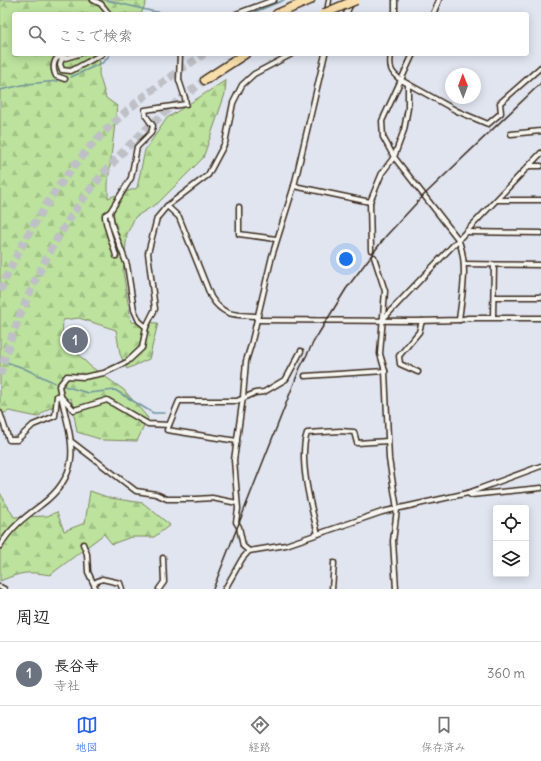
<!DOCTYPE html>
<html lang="ja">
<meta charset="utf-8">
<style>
body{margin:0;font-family:Delius,"Klee One",sans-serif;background:#f6f6f6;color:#222}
.controls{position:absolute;right:12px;bottom:12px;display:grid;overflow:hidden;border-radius:4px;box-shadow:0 2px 10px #0003}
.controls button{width:36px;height:36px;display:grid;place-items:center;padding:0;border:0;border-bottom:1px solid #e0e0e0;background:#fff;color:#222;font:20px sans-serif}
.compass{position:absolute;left:445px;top:68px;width:36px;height:36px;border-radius:50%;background:#fff;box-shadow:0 2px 10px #0003;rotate:359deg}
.you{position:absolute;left:346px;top:259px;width:14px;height:14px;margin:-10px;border:3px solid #fff;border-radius:50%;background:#1a73e8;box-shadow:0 0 0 6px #1a73e833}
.badge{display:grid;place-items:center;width:26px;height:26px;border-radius:50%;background:#2563eb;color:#fff;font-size:13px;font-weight:700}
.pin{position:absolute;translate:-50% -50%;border:2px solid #fff;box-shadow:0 1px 4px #0006}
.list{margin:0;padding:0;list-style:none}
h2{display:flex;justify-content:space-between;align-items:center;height:52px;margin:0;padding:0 16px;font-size:17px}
h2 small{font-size:13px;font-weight:400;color:#767676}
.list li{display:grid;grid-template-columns:26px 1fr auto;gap:12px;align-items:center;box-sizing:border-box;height:64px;padding:0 16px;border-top:1px solid #e0e0e0}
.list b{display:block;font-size:15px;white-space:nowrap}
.list p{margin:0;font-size:13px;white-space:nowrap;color:#767676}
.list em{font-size:13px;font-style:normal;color:#767676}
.icon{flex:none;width:22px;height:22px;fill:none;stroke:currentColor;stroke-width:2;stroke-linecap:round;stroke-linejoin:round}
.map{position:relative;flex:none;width:541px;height:589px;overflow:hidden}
.search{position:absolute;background:#fff;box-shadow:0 2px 10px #0003;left:12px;right:12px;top:12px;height:44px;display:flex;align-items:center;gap:10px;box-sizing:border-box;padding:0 14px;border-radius:4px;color:#767676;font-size:15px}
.sheet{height:116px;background:#fff}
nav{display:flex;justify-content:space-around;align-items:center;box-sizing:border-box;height:56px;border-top:1px solid #e0e0e0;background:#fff;font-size:11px;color:#767676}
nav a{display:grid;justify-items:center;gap:2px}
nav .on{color:#2563eb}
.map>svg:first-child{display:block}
.forest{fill:url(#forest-firs);stroke:#7c865e}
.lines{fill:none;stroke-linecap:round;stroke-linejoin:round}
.stream{stroke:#6f949e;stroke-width:1.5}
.motorway-tunnel{stroke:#bfc0c6;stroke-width:8;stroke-dasharray:8 4;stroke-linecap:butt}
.minor-casing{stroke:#3b2a1e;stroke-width:7}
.motorway-casing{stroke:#3b2a1e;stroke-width:11}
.minor{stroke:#f6f6f2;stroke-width:4}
.motorway{stroke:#f8deab;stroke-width:8}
.rail{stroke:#3b2a1e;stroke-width:1.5}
.motorway-bridge-casing{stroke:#3b2a1e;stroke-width:11;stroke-linecap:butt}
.motorway-bridge{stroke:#f8deab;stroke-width:8}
</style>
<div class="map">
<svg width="541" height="589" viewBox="0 0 541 589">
<defs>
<pattern id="forest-firs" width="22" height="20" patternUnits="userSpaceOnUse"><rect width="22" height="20" fill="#bce29d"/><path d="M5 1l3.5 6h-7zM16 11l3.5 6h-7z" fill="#a2c287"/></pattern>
</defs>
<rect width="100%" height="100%" fill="#e0e5f0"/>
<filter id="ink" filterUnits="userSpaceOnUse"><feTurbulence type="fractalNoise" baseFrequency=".025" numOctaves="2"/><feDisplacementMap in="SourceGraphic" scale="8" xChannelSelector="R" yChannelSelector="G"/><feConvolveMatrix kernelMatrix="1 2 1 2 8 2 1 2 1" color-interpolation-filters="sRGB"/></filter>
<g filter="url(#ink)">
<g class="forest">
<path d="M0,0H147L141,14H14V54H100L99,74L106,98L117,106L108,183V198L137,188L145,150L167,118L226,80L225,94L203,158L158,203L135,217L127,234L123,271L131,322L158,323L149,359L127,369L120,354L116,330L79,318L63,320L62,338L90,366L124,390L148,418L137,441L103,440L77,432L71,398L46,410L38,417L9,411L0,415Z"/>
<path d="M90,491L110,498L143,503L170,525L154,537H131L112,544L104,534L50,575C27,571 22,572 0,581V493L14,517L47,516L57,512L64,531L85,523Z"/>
</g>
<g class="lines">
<g class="stream">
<path d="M106,0L151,11L172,14"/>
<path d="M250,14L284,0"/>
<path d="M71,77L104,62L110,54"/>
<path d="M0,90L27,84L58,81"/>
<path d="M0,360L21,367L55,383"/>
<path d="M64,386L88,393L115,390L153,413H165"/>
</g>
<g class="motorway-tunnel">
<path d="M0,291C25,233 61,176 105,131C135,101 169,77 204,54"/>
<path d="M0,375C7,346 19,317 31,290C73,196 125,142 205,80"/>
</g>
<defs>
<g id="minor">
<path d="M93,0L101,4L109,14"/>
<path d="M395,0V14"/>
<path d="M327,12L329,0"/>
<path d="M236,14L274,0"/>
<path d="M346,14L352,2"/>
<path d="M433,14L439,0"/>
<path d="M79,54L62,59L60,64L62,70L71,71L102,54"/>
<path d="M391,54C389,67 390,72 401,80L457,111L488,124L501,113L500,103L541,67"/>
<path d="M413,54L382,121L383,137L394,157L458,239C469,264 462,294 459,320"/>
<path d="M64,57C53,55 52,68 56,76L65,79"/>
<path d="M511,134L541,131"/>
<path d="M529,166H541"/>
<path d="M294,186L370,202"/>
<path d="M497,200H541"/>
<path d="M167,206L179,217L211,297C223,316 234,315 255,316L257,319"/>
<path d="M239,207V234L276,239"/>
<path d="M110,212L105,215C104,222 114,247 116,256"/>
<path d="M467,232L541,233"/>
<path d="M371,250L370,202L382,173L394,157L404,130L408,108V85"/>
<path d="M374,257L385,291L380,354L385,371L389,459L397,509L393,541L396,589"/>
<path d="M464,264L541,265"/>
<path d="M494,297H541"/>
<path d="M493,317L494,265"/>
<path d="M257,320L417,321L459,320L468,318H541"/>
<path d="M382,320L541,153"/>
<path d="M146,327L139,321L134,310L127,265L112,225L110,212L131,178L137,147L151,133L153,126L146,116L145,110L186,104L185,98L179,80L180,54"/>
<path d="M418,372L400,364L399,356L419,332L422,321"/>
<path d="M305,376L385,371"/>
<path d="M0,413L9,440H17L33,425L55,416L57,396L61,397L74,410L107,400L148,424L169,425"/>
<path d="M237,441L167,430L179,401H237L255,393L264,392L286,379L301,351"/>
<path d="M72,442L136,491L156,494L167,499H196L212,498L237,503"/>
<path d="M468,493L471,495L541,488"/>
<path d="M318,534C311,507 298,459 307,433L340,431L354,432L357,443L388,441"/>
<path d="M83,544L87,554L88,572L96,589"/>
<path d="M0,546C10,528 25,517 41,505C89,469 68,434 59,386L67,376L84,377L104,373L127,362L142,348L146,327L155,309L148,253L157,218L167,206L208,175L225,143L233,103L242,85L254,74L292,54"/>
<path d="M249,551L243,546L239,527L236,522L238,509L234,460L243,397L246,361L251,345L272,256L294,186L325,54"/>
<path d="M94,583L102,579L120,583L122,589"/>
<path d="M0,587L4,589"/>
<path d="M159,589L164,582L163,558"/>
<path d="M225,589L242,559L249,551L286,545L382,512L468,493L541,466"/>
<path d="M332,589L334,563"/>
</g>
<g id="motorway">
<path d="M277,14L310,0"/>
<path d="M205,80L245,54"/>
</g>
</defs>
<use href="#minor" class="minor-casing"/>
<use href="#motorway" class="motorway-casing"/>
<use href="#minor" class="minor"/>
<use href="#motorway" class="motorway"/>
<path class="rail" d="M213,589L300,368L314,341L346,289L386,236L424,195L541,83"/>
<defs>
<path id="motorway-bridge" d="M323,14L356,0"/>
</defs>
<use href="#motorway-bridge" class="motorway-bridge-casing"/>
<use href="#motorway-bridge" class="motorway-bridge"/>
</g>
</g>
</svg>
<div class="controls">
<button><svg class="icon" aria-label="locate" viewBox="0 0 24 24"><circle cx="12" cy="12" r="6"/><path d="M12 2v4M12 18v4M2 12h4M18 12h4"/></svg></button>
<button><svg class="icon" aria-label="layers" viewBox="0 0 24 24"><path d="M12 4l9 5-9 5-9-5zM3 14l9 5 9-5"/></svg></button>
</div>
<svg class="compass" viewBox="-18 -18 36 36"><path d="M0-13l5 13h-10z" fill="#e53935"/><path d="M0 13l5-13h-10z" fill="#767676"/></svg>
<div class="you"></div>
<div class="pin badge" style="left:75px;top:340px;background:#6b7280">1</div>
<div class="search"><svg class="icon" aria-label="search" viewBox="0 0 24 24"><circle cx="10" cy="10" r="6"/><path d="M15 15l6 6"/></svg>ここで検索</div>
</div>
<section class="sheet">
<h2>周辺<small></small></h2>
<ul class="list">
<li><span class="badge" style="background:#6b7280">1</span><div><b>長谷寺</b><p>寺社</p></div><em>360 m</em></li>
</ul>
</section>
<nav>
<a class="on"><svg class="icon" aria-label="map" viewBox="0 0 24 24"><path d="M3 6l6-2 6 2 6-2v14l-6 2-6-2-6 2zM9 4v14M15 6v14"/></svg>地図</a>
<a><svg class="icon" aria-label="directions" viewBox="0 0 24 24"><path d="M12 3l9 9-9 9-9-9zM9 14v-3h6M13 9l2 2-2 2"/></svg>経路</a>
<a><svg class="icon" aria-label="saved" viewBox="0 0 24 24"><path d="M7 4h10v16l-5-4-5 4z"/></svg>保存済み</a>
</nav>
